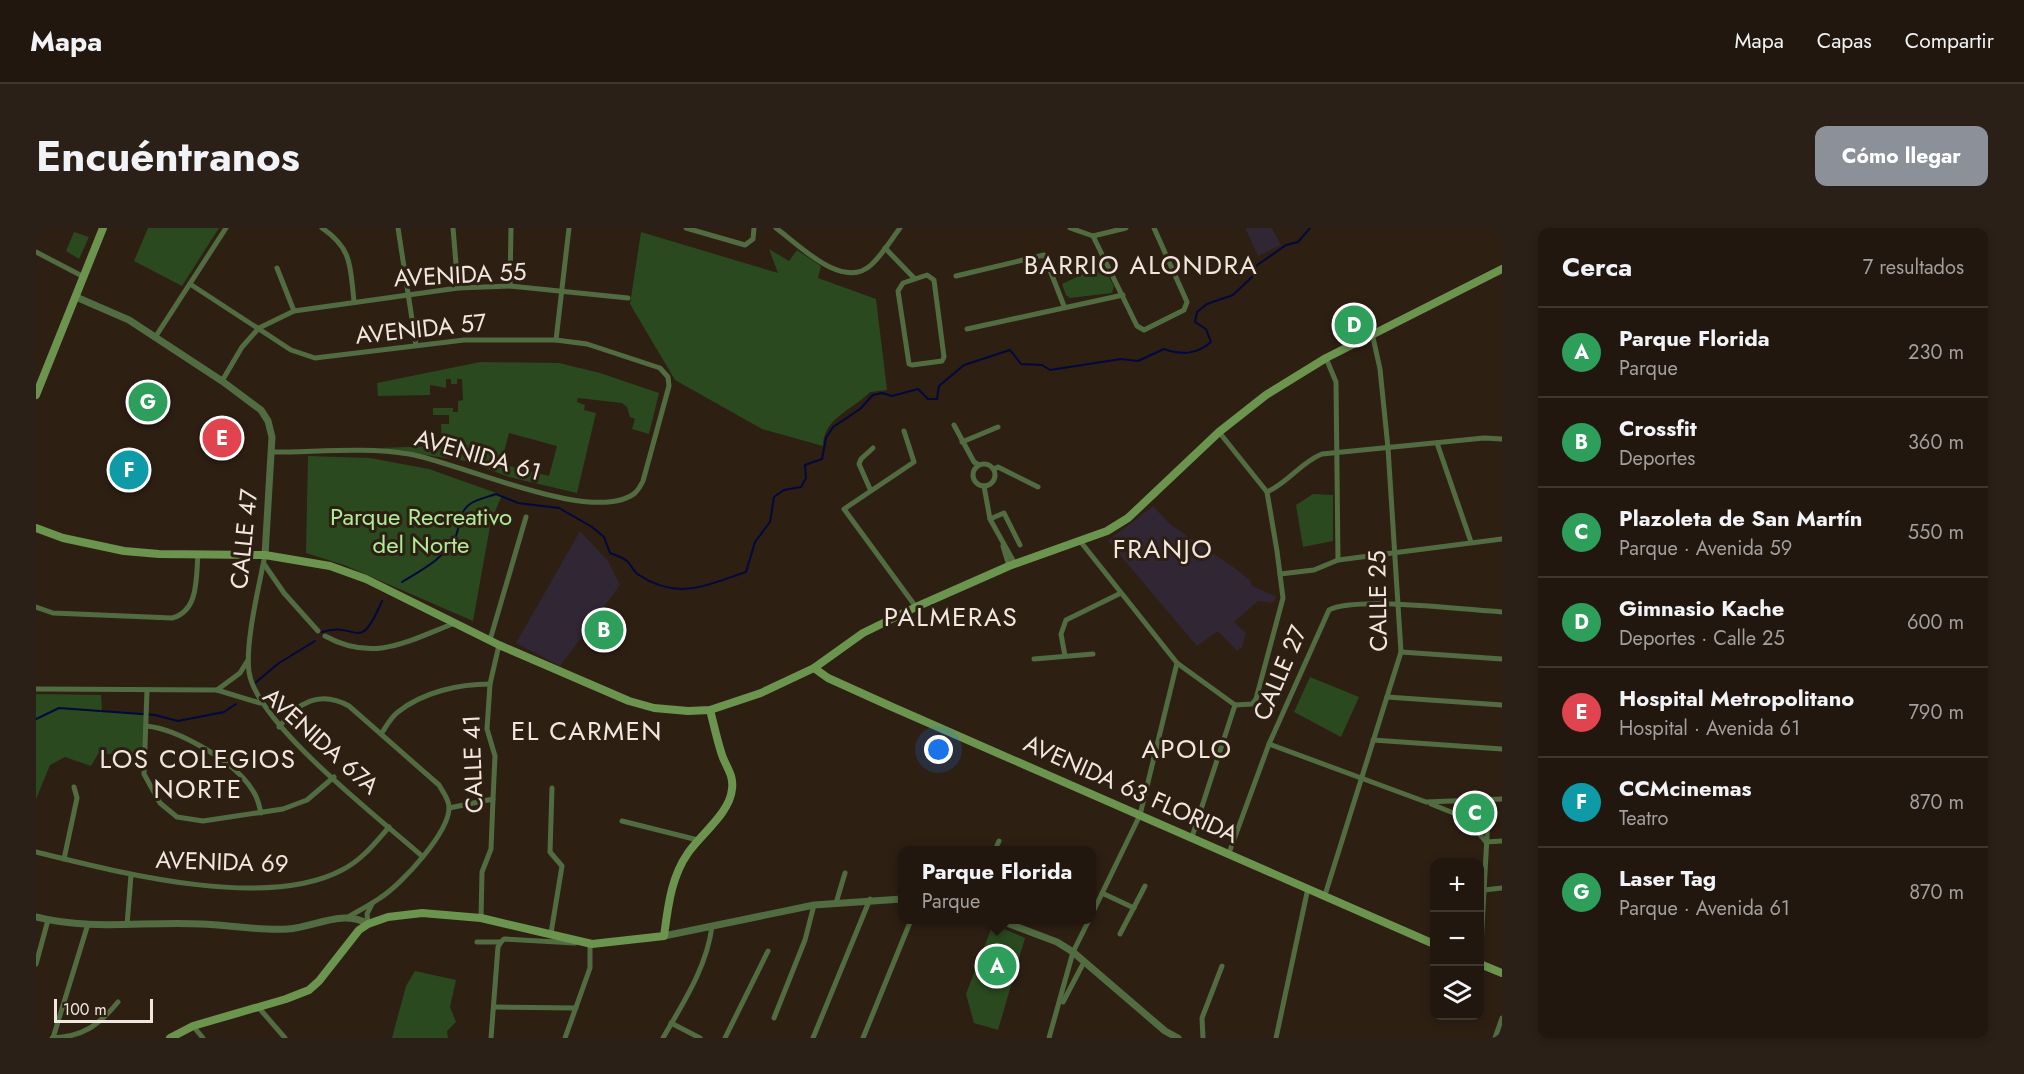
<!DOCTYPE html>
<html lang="es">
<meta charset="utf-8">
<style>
body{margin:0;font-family:Jost,sans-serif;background:#2a2017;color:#f1f3f6}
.controls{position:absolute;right:18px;bottom:18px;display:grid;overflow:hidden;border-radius:12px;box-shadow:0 3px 9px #0003}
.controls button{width:54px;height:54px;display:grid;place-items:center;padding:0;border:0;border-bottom:2px solid #3f362e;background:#22170e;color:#f1f3f6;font:30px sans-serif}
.scale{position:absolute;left:18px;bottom:15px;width:99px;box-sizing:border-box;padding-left:6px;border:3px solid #f1e7df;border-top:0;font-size:16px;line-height:21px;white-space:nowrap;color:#f1e7df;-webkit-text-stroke:4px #2e1f13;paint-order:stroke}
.you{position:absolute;left:903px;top:522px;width:21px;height:21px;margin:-15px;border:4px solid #fff;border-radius:50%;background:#1a73e8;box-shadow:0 0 0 9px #1a73e833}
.badge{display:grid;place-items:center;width:39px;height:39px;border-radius:50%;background:#8c9099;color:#fff;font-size:20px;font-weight:700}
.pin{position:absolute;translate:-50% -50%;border:3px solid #fff;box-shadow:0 2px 6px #0006}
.popup{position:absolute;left:862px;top:618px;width:198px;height:78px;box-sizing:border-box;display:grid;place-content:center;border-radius:12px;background:#22170e;filter:drop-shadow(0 2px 4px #0005);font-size:20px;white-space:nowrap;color:#a29f9e}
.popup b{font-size:22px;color:#f1f3f6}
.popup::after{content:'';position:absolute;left:50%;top:100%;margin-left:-12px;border:12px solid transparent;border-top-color:#22170e}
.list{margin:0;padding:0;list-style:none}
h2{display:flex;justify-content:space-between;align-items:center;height:78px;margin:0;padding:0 24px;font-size:26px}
h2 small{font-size:20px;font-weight:400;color:#a29f9e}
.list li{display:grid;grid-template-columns:39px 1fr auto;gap:18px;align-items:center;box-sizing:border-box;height:90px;padding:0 24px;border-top:2px solid #3f362e}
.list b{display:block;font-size:22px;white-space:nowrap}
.list p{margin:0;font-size:20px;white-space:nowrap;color:#a29f9e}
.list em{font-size:20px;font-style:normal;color:#a29f9e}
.icon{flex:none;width:33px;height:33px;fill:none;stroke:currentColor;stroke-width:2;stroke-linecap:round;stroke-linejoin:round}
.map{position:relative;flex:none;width:1466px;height:810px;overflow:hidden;border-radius:12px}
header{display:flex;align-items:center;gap:36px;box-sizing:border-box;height:84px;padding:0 30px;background:#22170e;border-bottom:2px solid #3f362e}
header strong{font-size:28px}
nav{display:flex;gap:33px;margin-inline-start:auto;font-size:21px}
.intro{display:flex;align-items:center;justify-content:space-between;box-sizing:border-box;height:144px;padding:0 36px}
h1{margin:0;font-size:42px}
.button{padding:15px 27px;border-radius:12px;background:#8c9099;color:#fff;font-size:21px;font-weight:700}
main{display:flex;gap:36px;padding:0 36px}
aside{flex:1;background:#22170e;border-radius:12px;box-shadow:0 3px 9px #0003}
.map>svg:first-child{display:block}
.commercial{fill:#312634}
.green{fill:#2a491e;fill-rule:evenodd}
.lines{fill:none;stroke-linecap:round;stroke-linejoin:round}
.stream{stroke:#01093e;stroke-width:2}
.minor{stroke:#526c41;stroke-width:5}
.tertiary{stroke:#526c41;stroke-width:7}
.secondary{stroke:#6b954e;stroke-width:8}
.labels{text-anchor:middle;stroke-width:6;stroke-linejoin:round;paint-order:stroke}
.street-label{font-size:24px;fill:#f1e7df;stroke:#2e1f13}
.park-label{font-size:24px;fill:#aeed97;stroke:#2e1f13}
.neighbourhood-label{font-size:26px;letter-spacing:1.5px;fill:#f1e7df;stroke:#2e1f13}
</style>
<header>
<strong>Mapa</strong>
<nav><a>Mapa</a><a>Capas</a><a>Compartir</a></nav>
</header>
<div class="intro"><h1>Encuéntranos</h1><a class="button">Cómo llegar</a></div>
<main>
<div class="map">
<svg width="1466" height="810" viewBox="0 0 1466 810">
<rect width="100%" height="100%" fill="#2e1f13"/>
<g class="commercial">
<path d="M1209,0H1236L1245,17L1222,28Z"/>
<path d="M1117,278L1135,297L1200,341L1214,352L1216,358L1241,369L1236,375L1222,373L1198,394L1210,405L1206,419L1201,423L1182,403L1161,418L1072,313Z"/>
<path d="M544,303L572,333L584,357L524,438L480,415Z"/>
</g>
<g class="green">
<path d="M112,0H183L146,58L98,33Z"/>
<path d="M38,4L53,9L43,31L30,23Z"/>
<path d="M605,4L742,45L733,21L753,33L761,22L785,38L782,50L840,71L851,162L834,164C817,182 787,190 787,218L726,201L639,152L594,76Z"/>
<path d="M1066,37L1078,58L1076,65L1034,70L1030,67L1026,56Z"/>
<path d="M444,134L523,135L564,145L623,165L613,206L596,201L599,191L594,189L591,179L586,175L542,170L541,174L549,177L548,182L560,185L541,265L473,249L430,233L343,220L401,218V212H406L405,196H413V187H397V180H417V184H422V173L427,172L426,151H421V156H415V151H410V160L394,157V167L342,168L341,155ZM473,205L521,218L513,248L465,236Z"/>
<path d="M272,228L334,230L393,241L466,267L455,293L437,393L308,337L270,325Z"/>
<path d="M1277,266L1297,267V313L1267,319L1260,277Z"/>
<path d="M1274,449L1323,469L1305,509L1258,484Z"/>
<path d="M0,466L65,467L66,483L109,486L107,526H62L55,538L29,529L14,537L0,571Z"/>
<path d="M1422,577H1443L1444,592L1442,593Z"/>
<path d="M957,696L989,710L962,802L938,795L930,766Z"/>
<path d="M379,743L420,752L414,779L420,794L411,803L412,810H356L370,758Z"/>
</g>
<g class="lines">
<g class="stream">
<path d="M366,354C387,341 406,332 419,310C424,300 423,283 434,276C441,271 452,269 460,266L482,275L523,280L556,299L568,309L574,325C579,327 586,329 591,333C596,337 597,344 603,347C642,373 670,357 710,344L719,314L734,294L738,269L748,262L765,259L770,250L769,237L786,231L790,210L797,199L824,181L837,167L846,165L856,168L882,161L892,171H901L903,158L928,137L974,122L985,136L1006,137L1014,142L1085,131L1102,133L1128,121C1145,127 1160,127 1175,114L1170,101L1159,94L1161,84L1171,76L1197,67L1216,49L1220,38L1250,17L1262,14L1274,0"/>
<path d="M286,404C322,392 322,429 346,373"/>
<path d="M219,455L243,435L279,413"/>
<path d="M0,491L23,480L119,487L142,493L188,484L200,476"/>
</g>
<g class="minor">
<path d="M286,0C317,21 314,39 318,73"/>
<path d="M362,0L380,117"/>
<path d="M417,0L422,60"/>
<path d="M650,0L709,17L717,11L718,0"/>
<path d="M740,0C763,17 807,63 835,37C846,27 855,12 864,0"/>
<path d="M1034,0L1057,8L1090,0"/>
<path d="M1057,8L1101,98L1108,102L1148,82L1151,74L1118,0"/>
<path d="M849,20L878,50"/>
<path d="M0,24L48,49"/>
<path d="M241,40L258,83"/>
<path d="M891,47L898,52L908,129L906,133L876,137L873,136L862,63L867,55Z"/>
<path d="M920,48L1008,27L1028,78"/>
<path d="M154,56L255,122L279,130L428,112H520L551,116L624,140L632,149L633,158L607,253C605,257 602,262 599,265C558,298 422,234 373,226C329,219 281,224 236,224"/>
<path d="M474,58L475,0"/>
<path d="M931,101L1087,67"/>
<path d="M120,108L190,0"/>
<path d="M520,112L533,0"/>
<path d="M1290,130L1300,154L1302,332"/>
<path d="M186,153L206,119L223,100L258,83L422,60L474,58L592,70"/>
<path d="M918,197L938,234L943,237"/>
<path d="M868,203L878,234L808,281L880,379"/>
<path d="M1183,204L1231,264L1241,323L1247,370L1220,471L1216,476L1199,477"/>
<path d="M926,214L962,199"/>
<path d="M1401,215L1435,314"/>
<circle cx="948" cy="247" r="11"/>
<path d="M958,241L962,239L1002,259"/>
<path d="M948,258L954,291L979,336"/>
<path d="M834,261L823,236L825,231L837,220"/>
<path d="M1231,264C1252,255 1265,234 1286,226L1448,210L1466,211"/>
<path d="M954,291L968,285L984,317"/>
<path d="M1044,313L1141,435L1199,477"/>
<path d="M967,318L973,338"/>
<path d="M229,327C223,358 209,415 213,444C220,495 344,591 386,628"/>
<path d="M228,336L248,365L282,403"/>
<path d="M1244,346L1278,342L1302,332L1466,311"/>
<path d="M0,379L17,385L136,390C163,383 160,350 162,326"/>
<path d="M289,408C338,435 372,413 419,395"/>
<path d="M454,412L490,289"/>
<path d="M1365,424L1466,431"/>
<path d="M1029,428L1025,406L1030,392L1085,365"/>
<path d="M998,431L1057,426"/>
<path d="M0,461L181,462L224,475"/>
<path d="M111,462L108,546L124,575L141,589L167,593L247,581L271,572L298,549"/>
<path d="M181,462L204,445L212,432"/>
<path d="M1351,469L1466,477"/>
<path d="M110,498C142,501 200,534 217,563C222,570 223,577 225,585"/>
<path d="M243,499C262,474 284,462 313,478L403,557C407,564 412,570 413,578C415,603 365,657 344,670C334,677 322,683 312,689"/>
<path d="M345,506C350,499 355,489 362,484C387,464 423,456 454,456"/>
<path d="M1337,512L1466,521"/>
<path d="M1233,516L1390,574L1466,571"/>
<path d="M1395,576L1430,590L1450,614L1466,613"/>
<path d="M413,580L457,571"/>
<path d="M586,593L662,612"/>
<path d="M1156,609L1199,477"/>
<path d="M959,622L963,613"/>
<path d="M0,624C81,644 229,683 306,642C326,632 339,615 353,599"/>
<path d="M1193,625L1233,516L1293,382C1320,368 1431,382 1466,384"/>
<path d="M28,631L41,570L38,559"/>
<path d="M1448,662L1466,660"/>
<path d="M1066,665L1098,680"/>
<path d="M1289,667L1365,424L1352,220L1344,141L1336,105"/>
<path d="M800,675L809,645"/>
<path d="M1056,686L1104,587L1141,435"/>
<path d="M445,690L446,644L455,621L457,571L459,528L451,501L454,456L463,417"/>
<path d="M332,696L331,686L336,676"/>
<path d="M91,697L95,647"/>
<path d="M515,705L526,638L514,624L516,560"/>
<path d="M1084,706L1109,658"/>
<path d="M441,714H465L468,711L539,715"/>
<path d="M0,736L12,692"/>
<path d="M1444,736L1453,572"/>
<path d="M1027,774L1048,734"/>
<path d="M459,779L540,780"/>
<path d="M223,780L249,810"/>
<path d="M738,790L769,712L778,677"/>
<path d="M635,795L664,810"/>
<path d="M157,798L167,810"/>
<path d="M16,810C47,809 63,797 82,774"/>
<path d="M17,810L52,696"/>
<path d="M455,810L462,719L465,714"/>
<path d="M529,810L554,740V716"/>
<path d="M627,810C647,775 671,739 676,698"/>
<path d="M689,810L732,723"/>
<path d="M777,810L834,671"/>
<path d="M827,810L875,692"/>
<path d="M1013,810L1037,724L1053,692"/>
<path d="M1167,810L1166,790L1186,738"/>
<path d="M1240,810L1272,660"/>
<path d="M1459,810L1466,790"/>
</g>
<g class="tertiary">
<path d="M40,69L93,92L186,153L225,182L232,193L236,209L229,327"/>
<path d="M0,689C54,703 109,693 165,696C193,697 223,703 252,701C279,699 306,681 332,696"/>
<path d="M963,692L1021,714L1037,724L1129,803L1142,810"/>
<path d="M628,708L778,677L866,671"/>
</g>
<g class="secondary">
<path d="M0,167L67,0"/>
<path d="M0,300L27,310L88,323L123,326L229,327L294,338L330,351L463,417L593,473L618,480L652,483L674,482L725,465L778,440L827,405L880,379L973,338L1071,303L1092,290L1183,204L1230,167L1290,130L1466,41"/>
<path d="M778,440L792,450L854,478L1398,716"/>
<path d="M1444,736L1466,745"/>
<path d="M134,810L157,798L250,771L273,762L283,753L323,702L332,696L352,689L386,685L445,690L556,716L628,708C632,679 635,649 652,625C665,606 694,585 696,561C698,547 690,539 686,527C681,512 678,497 674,482"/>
</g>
</g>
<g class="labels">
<g class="street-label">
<text transform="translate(424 47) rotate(-3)" y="8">AVENIDA 55</text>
<text transform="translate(385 101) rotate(-6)" y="8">AVENIDA 57</text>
<text transform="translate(442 227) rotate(16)" y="8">AVENIDA 61</text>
<text transform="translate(208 311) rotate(-84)" y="8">CALLE 47</text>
<text transform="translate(1342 373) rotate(-91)" y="8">CALLE 25</text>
<text transform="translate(1244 445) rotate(-67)" y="8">CALLE 27</text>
<text transform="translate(285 513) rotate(42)" y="8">AVENIDA 67A</text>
<text transform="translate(437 536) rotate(-92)" y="8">CALLE 41</text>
<text transform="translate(1095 561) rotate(24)" y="8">AVENIDA 63 FLORIDA</text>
<text transform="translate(186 634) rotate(2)" y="8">AVENIDA 69</text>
</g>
<g class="park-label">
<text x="385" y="297">Parque Recreativo<tspan x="385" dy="28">del Norte</tspan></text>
</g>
<g class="neighbourhood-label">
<text x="1105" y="46">BARRIO ALONDRA</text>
<text x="1127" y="330">FRANJO</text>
<text x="915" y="398">PALMERAS</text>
<text x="551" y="512">EL CARMEN</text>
<text x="1151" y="530">APOLO</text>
<text x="162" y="540">LOS COLEGIOS<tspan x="162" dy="30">NORTE</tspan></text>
</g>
</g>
</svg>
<div class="controls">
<button>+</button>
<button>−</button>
<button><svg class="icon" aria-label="layers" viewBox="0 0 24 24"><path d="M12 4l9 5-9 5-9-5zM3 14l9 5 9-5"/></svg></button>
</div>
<div class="scale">100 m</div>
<div class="you"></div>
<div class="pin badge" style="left:961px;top:738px;background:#2e9e5b">A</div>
<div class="popup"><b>Parque Florida</b>Parque</div>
<div class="pin badge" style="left:568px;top:402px;background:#2e9e5b">B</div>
<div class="pin badge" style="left:1439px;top:585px;background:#2e9e5b">C</div>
<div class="pin badge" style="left:1318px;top:97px;background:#2e9e5b">D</div>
<div class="pin badge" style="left:186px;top:210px;background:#e0444e">E</div>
<div class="pin badge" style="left:93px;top:242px;background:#0f9aa8">F</div>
<div class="pin badge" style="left:112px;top:174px;background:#2e9e5b">G</div>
</div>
<aside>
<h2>Cerca<small>7 resultados</small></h2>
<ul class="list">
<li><span class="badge" style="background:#2e9e5b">A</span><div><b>Parque Florida</b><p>Parque</p></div><em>230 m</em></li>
<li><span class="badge" style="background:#2e9e5b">B</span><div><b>Crossfit</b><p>Deportes</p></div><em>360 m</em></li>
<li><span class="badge" style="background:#2e9e5b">C</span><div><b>Plazoleta de San Martín</b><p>Parque · Avenida 59</p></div><em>550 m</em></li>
<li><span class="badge" style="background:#2e9e5b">D</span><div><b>Gimnasio Kache</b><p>Deportes · Calle 25</p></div><em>600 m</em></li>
<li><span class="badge" style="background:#e0444e">E</span><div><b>Hospital Metropolitano</b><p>Hospital · Avenida 61</p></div><em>790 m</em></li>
<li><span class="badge" style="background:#0f9aa8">F</span><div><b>CCMcinemas</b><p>Teatro</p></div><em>870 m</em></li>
<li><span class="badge" style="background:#2e9e5b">G</span><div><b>Laser Tag</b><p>Parque · Avenida 61</p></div><em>870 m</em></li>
</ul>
</aside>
</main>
